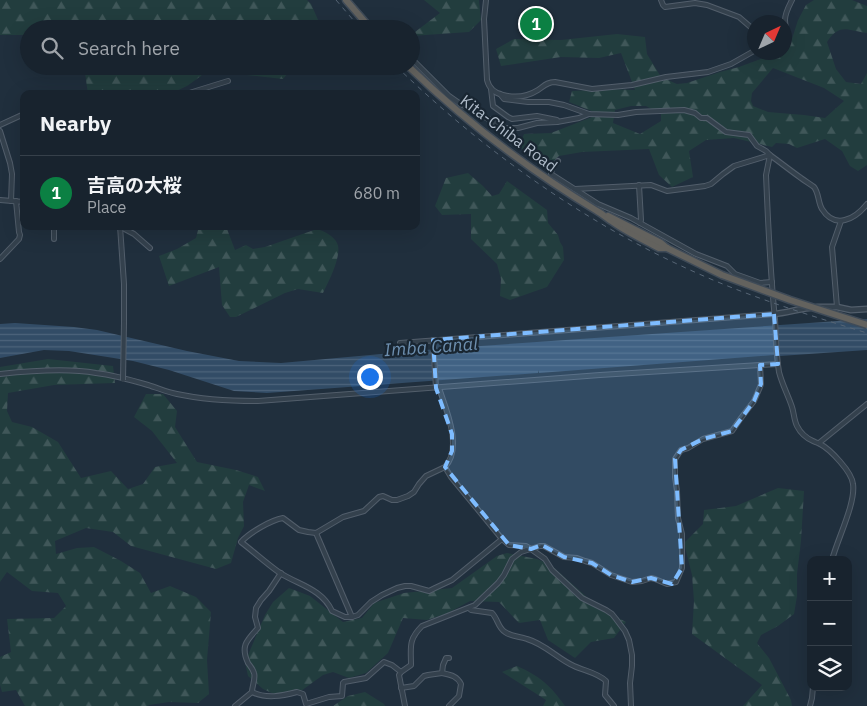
<!DOCTYPE html>
<meta charset="utf-8">
<style>
body{margin:0;font-family:"IBM Plex Sans","Noto Sans JP",sans-serif;background:#252f3a;color:#f1f3f6}
.controls{position:absolute;right:15px;bottom:15px;display:grid;overflow:hidden;border-radius:10px;box-shadow:0 5px 20px #0002}
.controls button{width:45px;height:45px;display:grid;place-items:center;padding:0;border:0;border-bottom:1px solid #36404a;background:#18232e;color:#f1f3f6;font:25px sans-serif}
.compass{position:absolute;left:747px;top:15px;width:45px;height:45px;border-radius:50%;background:#18232e;box-shadow:0 5px 20px #0002;rotate:44deg}
.you{position:absolute;left:369px;top:376px;width:18px;height:18px;margin:-12px;border:4px solid #fff;border-radius:50%;background:#1a73e8;box-shadow:0 0 0 8px #1a73e833}
.badge{display:grid;place-items:center;width:32px;height:32px;border-radius:50%;background:#0b8043;color:#fff;font-size:16px;font-weight:700}
.pin{position:absolute;translate:-50% -50%;border:2px solid #fff;box-shadow:0 1px 5px #0006}
.list{margin:0;padding:0;list-style:none}
h2{display:flex;justify-content:space-between;align-items:center;height:65px;margin:0;padding:0 20px;font-size:21px}
h2 small{font-size:16px;font-weight:400;color:#9fa4aa}
.list li{display:grid;grid-template-columns:32px 1fr auto;gap:15px;align-items:center;box-sizing:border-box;height:75px;padding:0 20px;border-top:1px solid #36404a}
.list b{display:block;font-size:19px;white-space:nowrap}
.list p{margin:0;font-size:16px;white-space:nowrap;color:#9fa4aa}
.list em{font-size:16px;font-style:normal;color:#9fa4aa}
.icon{flex:none;width:28px;height:28px;fill:none;stroke:currentColor;stroke-width:2;stroke-linecap:round;stroke-linejoin:round}
.map{position:relative;flex:none;width:867px;height:706px;overflow:hidden}
.search{position:absolute;background:#18232e;box-shadow:0 5px 20px #0002;left:20px;top:20px;width:400px;height:55px;display:flex;align-items:center;gap:12px;box-sizing:border-box;padding:0 18px;border-radius:28px;color:#9fa4aa;font-size:19px}
.panel{position:absolute;background:#18232e;box-shadow:0 5px 20px #0002;left:20px;top:90px;width:400px;height:140px;border-radius:10px}
.map>svg:first-child{display:block}
.forest{fill:url(#forest-firs);fill-rule:evenodd}
.water{fill:url(#water-rules)}
.lines{fill:none;stroke-linecap:round;stroke-linejoin:round}
.minor-casing{stroke:#525e6b;stroke-width:6}
.tertiary-casing{stroke:#525e6b;stroke-width:7}
.trunk-casing{stroke:#3f4b58;stroke-width:9}
.minor{stroke:#34414d;stroke-width:4}
.tertiary{stroke:#34414d;stroke-width:4.5}
.trunk{stroke:#63625e;stroke-width:6}
.rail{stroke:#566575;stroke-width:1;stroke-dasharray:5 5;stroke-linecap:butt}
.minor-bridge-casing{stroke:#525e6b;stroke-width:6;stroke-linecap:butt}
.trunk-bridge-casing{stroke:#3f4b58;stroke-width:9;stroke-linecap:butt}
.minor-bridge{stroke:#34414d;stroke-width:4}
.trunk-bridge{stroke:#63625e;stroke-width:6}
.marked{fill:#7ebcff;fill-opacity:0.2;stroke:#7ebcff;stroke-width:4;stroke-dasharray:10 6;stroke-linejoin:round}
.labels{text-anchor:middle;stroke-width:4.5;stroke-linejoin:round;paint-order:stroke}
.street-label{font-size:16px;fill:#afbbc9;stroke:#192632}
.water-label{font-size:18px;font-style:italic;fill:#6d8faf;stroke:#192632}
</style>
<div class="map">
<svg width="867" height="706" viewBox="0 0 867 706">
<defs>
<pattern id="forest-firs" width="22" height="20" patternUnits="userSpaceOnUse" patternTransform="scale(1.25)"><rect width="22" height="20" fill="#223d3e"/><path d="M5 1l3.5 6h-7zM16 11l3.5 6h-7z" fill="#405759"/></pattern>
<pattern id="water-rules" width="6" height="5" patternUnits="userSpaceOnUse" patternTransform="scale(1.25)"><rect width="6" height="5" fill="#324c66"/><path d="M0 2.5h6" fill="none" stroke="#4d647b"/></pattern>
</defs>
<rect width="100%" height="100%" fill="#202f3d"/>
<g class="forest">
<path d="M0,0H307L311,4L319,22L314,29H29V35H0Z"/>
<path d="M424,0H479L481,20L469,32L411,36V35L440,13Z"/>
<path d="M814,0H852L867,6V33C848,31 840,22 827,42L836,69L846,82L861,84L867,73V165L858,171L850,166L842,151L825,139L797,148L789,144L776,143L772,147L734,138L706,140L689,151L693,177L672,187L659,175L649,149L582,152L559,156L548,166L519,147L524,134L551,133L592,117L594,112L569,102L572,91L610,89L635,90L621,53L599,58L561,57L501,66L496,49L514,39L561,40L617,34L645,37L647,54L661,77L677,84L687,83L720,72L739,67L777,53L784,52L785,47L791,42L798,20L806,5ZM773,68L824,88L844,101L825,118L804,115L768,112L753,106L751,101L752,93ZM631,106H646L661,114V121L640,134L613,123L615,110Z"/>
<path d="M84,66H206L201,76L187,86L170,94H88Z"/>
<path d="M214,66H294L283,79L228,73Z"/>
<path d="M468,173L483,186L492,196L499,194L507,181L547,210L548,223L558,235L560,242L563,247L564,260L547,287L510,300L500,296L501,279L497,264L471,239V214L442,215L435,206L446,178Z"/>
<path d="M199,226H230L227,229L235,250L246,245L253,249L265,247L317,229C324,231 334,236 337,243C343,254 328,283 323,293L298,289L285,293L236,317H230L222,305L219,267L169,286L159,256L177,249L196,238Z"/>
<path d="M48,359L113,366L115,383L54,385L8,393L7,411L12,422L32,427L58,442L81,478L111,471L128,489L143,484L155,467L177,463L152,431L134,417L146,394H163L177,411L175,427L197,462L236,470L258,477L265,491L249,485L243,502L244,526L238,538L231,563L216,569L131,546L113,532L86,528L55,541L56,554L77,548L94,547L121,561L140,573L151,593L170,586L196,597L211,612L207,660L209,694L198,703L169,702L149,705L148,706H25L16,690L2,692L0,685V657L11,652L7,619L54,618L66,606L58,593L32,591L7,572L0,582V367Z"/>
<path d="M778,488L804,491L801,541L797,574V596L794,614L778,626L761,635L757,643L769,658L791,700L792,706H743L762,685L692,634L694,601L692,575L684,543L703,524L704,510L736,506Z"/>
<path d="M507,553L537,559L551,565L599,608L626,622L614,638L591,642L575,658L548,640L540,620L519,623L499,602L470,601L448,613L427,620L403,618L388,653L366,673L349,678L333,672L323,675L301,691L274,694L263,689L248,676L245,662L265,615L273,602L289,588L310,596L343,622L362,618L374,603L404,593L452,588L497,556Z"/>
<path d="M517,666C540,676 551,686 565,706H543L546,700L502,672Z"/>
<path d="M365,692L384,704L385,706H333L348,696Z"/>
</g>
<path class="water" d="M867,319V350L780,356L774,355L539,373L538,370V373L267,393L234,391L169,370L133,361L69,351L44,350L0,358V324L15,323L74,327L97,330L187,351L239,361L281,363L437,349Z"/>
<g class="lines">
<defs>
<g id="minor">
<path d="M486,0L484,19L487,80C489,88 494,93 503,95C515,98 527,97 538,90C544,86 547,82 555,82L592,89L632,85L666,77L708,72L731,64L754,51"/>
<path d="M661,0L663,5L665,7L695,3L707,5L739,17L754,30"/>
<path d="M784,37C788,30 785,27 785,20C785,13 789,6 792,0"/>
<path d="M411,58L449,96L459,103L505,128H518L537,123L557,122V120L537,116L512,119L508,117L493,106L491,89"/>
<path d="M186,94L228,81"/>
<path d="M500,94L504,99L528,102H549L564,105L589,114L618,115L636,112L684,110L695,113L701,118H707L726,132L749,135L757,146L766,151L770,155L766,175C768,223 770,271 775,319C776,336 776,354 779,372C782,384 788,395 792,407C794,413 794,420 797,426C800,432 806,438 813,441C819,444 814,441 820,444C830,449 852,472 853,484C856,503 837,540 832,560"/>
<path d="M557,122L579,118L589,114"/>
<path d="M0,125L24,114"/>
<path d="M0,131L10,163L12,174L11,201"/>
<path d="M558,161L552,169L551,174L598,204L631,218L696,254L727,266L735,274L749,279L760,283L772,282"/>
<path d="M639,185L641,220L640,223"/>
<path d="M575,189L651,185L667,191L705,186L711,184L723,174L734,166L770,155C781,163 791,171 801,178C805,181 810,184 814,187C819,193 818,203 822,209C835,230 855,219 867,204"/>
<path d="M0,200L24,202"/>
<path d="M119,226L134,234L150,248"/>
<path d="M120,226L124,284V323"/>
<path d="M54,239V226"/>
<path d="M0,259L19,239L20,235L19,232L16,201"/>
<path d="M837,307L832,247L841,221"/>
<path d="M433,340L436,388"/>
<path d="M400,343L774,314"/>
<path d="M0,374C28,371 68,368 96,373C113,375 131,380 148,385C158,388 167,392 177,394C204,400 231,401 258,401L600,375L778,364"/>
<path d="M439,388C446,409 463,448 445,467L451,477L502,539L509,545L526,546L531,549L545,559L552,570L582,598L606,610L612,614L616,619L625,631L629,640L632,655V666L630,683L631,706"/>
<path d="M819,443L867,404"/>
<path d="M445,467L426,476L419,484L414,492L408,496L397,500H392L383,496L379,497L364,511L343,517L316,533L308,532L299,530L283,518C271,520 249,533 241,542C254,552 267,564 280,573C299,585 322,589 332,611L345,617H352L358,615L371,602L382,595L397,588L405,586H411L429,591L435,588L452,580L502,539"/>
<path d="M316,533L352,617"/>
<path d="M469,608L471,610L492,613C498,619 498,628 505,632C512,637 519,636 527,639C545,644 558,659 574,666C585,671 598,673 606,681L605,695L614,706"/>
<path d="M442,673C451,675 457,676 461,684L459,696L449,706"/>
<path d="M401,688L414,686L424,676L428,675L442,673L443,665L446,658H449"/>
<path d="M252,692C266,699 282,696 297,692L303,694L306,704L329,697L342,696L343,683L344,682L366,678L384,662L392,665L401,672"/>
<path d="M235,706L252,692C252,686 256,678 254,673C253,669 250,666 248,663C240,646 247,640 258,628L255,617L256,608L261,600L269,591L281,573"/>
<path d="M405,706L399,675L401,672L411,665C411,647 408,640 422,626L475,605L498,583L504,575L512,559L521,552L540,546H544L564,557L577,558L585,561L592,563L611,575L632,582L642,581L651,578L655,579L667,584L676,582L682,568V534L678,518L677,491L675,477V459L681,450L688,448L703,439L732,431L741,418L754,401L760,387L761,384L760,365"/>
<path d="M810,706L812,698L813,687"/>
</g>
<g id="tertiary">
<path d="M817,307H837L851,310L867,309"/>
<path d="M774,314C786,313 798,309 809,308"/>
</g>
<g id="trunk">
<path d="M346,0L371,29"/>
<path d="M408,66C466,122 529,170 597,211C603,214 607,219 613,222C627,232 644,240 659,248H667"/>
<path d="M608,216L661,243L667,248L722,275"/>
</g>
</defs>
<use href="#minor" class="minor-casing"/>
<use href="#tertiary" class="tertiary-casing"/>
<use href="#trunk" class="trunk-casing"/>
<use href="#minor" class="minor"/>
<use href="#tertiary" class="tertiary"/>
<use href="#trunk" class="trunk"/>
<g class="rail">
<path d="M336,0L361,29"/>
<path d="M396,66C488,155 594,230 713,280C763,301 815,317 867,333"/>
</g>
<defs>
<path id="minor-bridge" d="M123,380L124,323"/>
<path id="trunk-bridge" d="M722,275L790,300L867,325"/>
</defs>
<use href="#minor-bridge" class="minor-bridge-casing"/>
<use href="#trunk-bridge" class="trunk-bridge-casing"/>
<use href="#minor-bridge" class="minor-bridge"/>
<use href="#trunk-bridge" class="trunk-bridge"/>
</g>
<path class="marked" d="M774,314L778,364L760,365L761,384L754,401L732,431L703,439L681,450L675,459L682,568L672,584L651,578L632,582L611,575L592,563L564,557L542,545L531,549L509,545L445,467L452,451V434L436,388L433,340Z"/>
<g class="labels">
<g class="street-label">
<text transform="translate(509 133) rotate(37)" y="6">Kita-Chiba Road</text>
</g>
<g class="water-label">
<text transform="translate(431 347) rotate(-4)" y="6">Imba Canal</text>
</g>
</g>
</svg>
<div class="controls">
<button>+</button>
<button>−</button>
<button><svg class="icon" aria-label="layers" viewBox="0 0 24 24"><path d="M12 4l9 5-9 5-9-5zM3 14l9 5 9-5"/></svg></button>
</div>
<svg class="compass" viewBox="-18 -18 36 36"><path d="M0-13l5 13h-10z" fill="#e53935"/><path d="M0 13l5-13h-10z" fill="#9fa4aa"/></svg>
<div class="you"></div>
<div class="pin badge" style="left:536px;top:24px">1</div>
<div class="search"><svg class="icon" aria-label="search" viewBox="0 0 24 24"><circle cx="10" cy="10" r="6"/><path d="M15 15l6 6"/></svg>Search here</div>
<section class="panel">
<h2>Nearby<small></small></h2>
<ul class="list">
<li><span class="badge">1</span><div><b>吉高の大桜</b><p>Place</p></div><em>680 m</em></li>
</ul>
</section>
</div>
